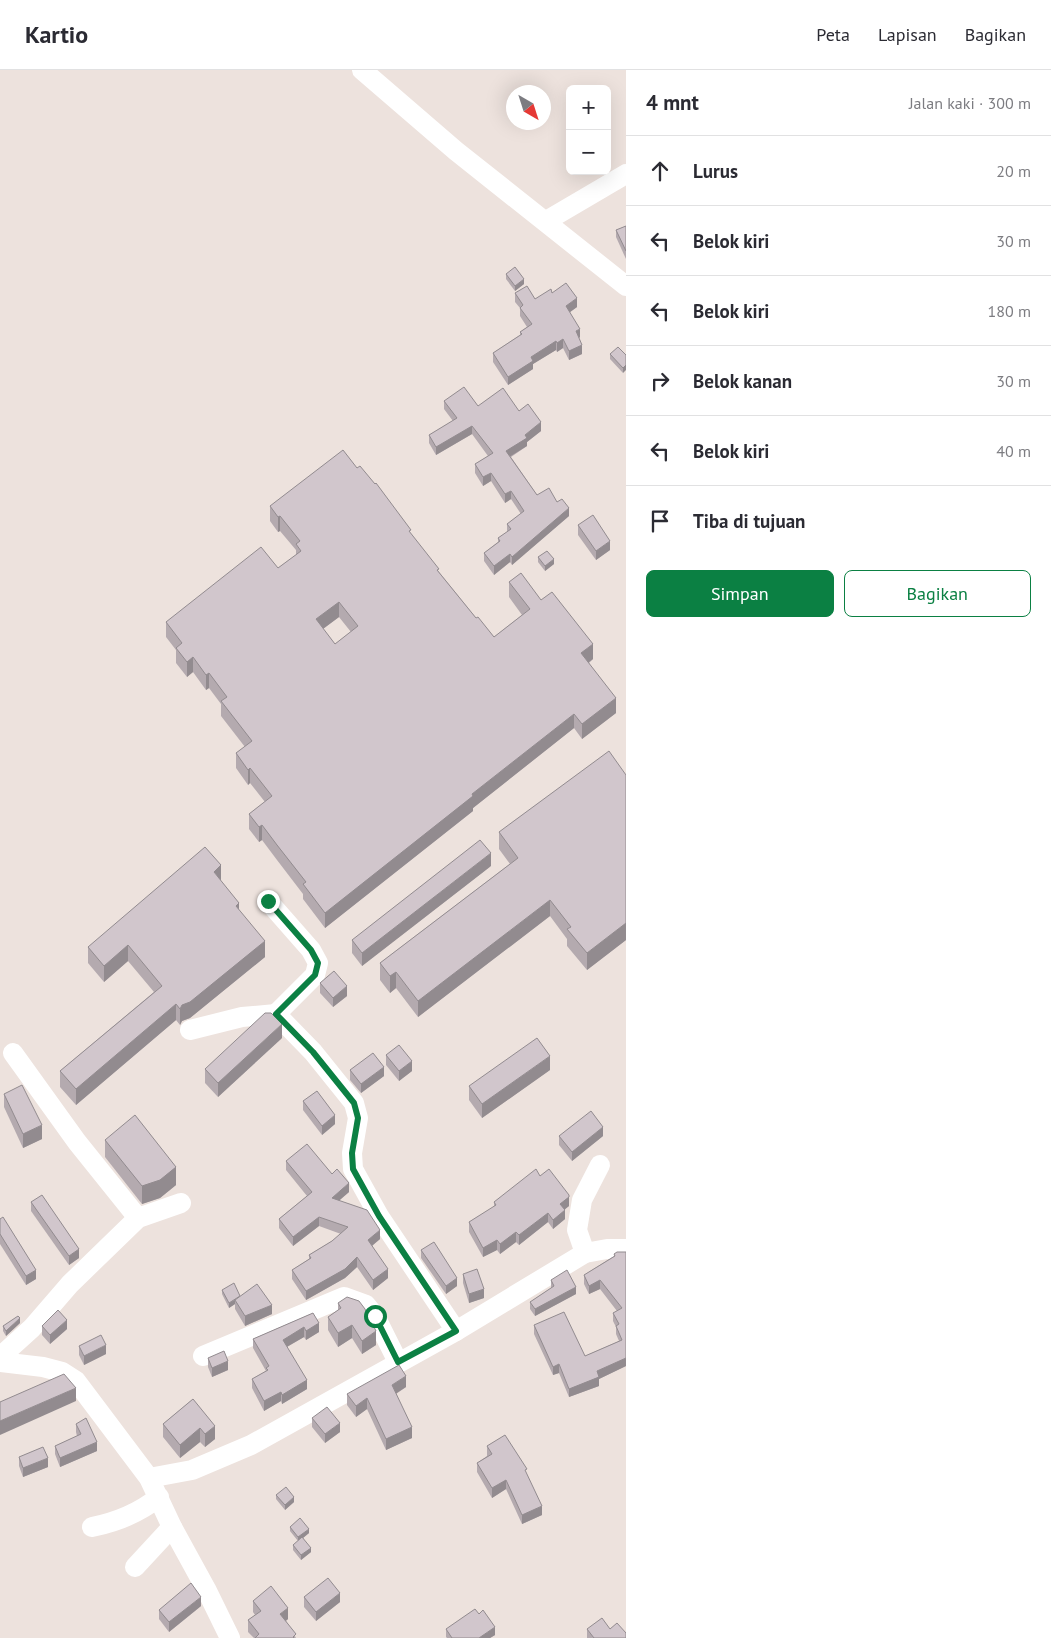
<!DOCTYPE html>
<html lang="id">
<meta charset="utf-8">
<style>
body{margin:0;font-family:"PT Sans",sans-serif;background:#f2f2f3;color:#2b2b33}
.controls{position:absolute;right:15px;top:15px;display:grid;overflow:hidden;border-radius:8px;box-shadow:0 5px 20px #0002}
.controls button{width:45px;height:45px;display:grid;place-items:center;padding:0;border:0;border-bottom:1px solid #e1e1e2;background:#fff;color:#2b2b33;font:25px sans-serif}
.compass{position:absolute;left:506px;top:15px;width:45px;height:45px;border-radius:50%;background:#fff;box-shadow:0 5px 20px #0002;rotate:141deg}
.stop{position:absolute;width:15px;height:15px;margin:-11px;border:4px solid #0b8043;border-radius:50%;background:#fff}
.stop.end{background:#0b8043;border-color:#fff;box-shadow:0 1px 5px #0008}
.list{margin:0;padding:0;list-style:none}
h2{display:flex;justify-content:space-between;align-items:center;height:65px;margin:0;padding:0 20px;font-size:21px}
h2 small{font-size:16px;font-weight:400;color:#7c7c81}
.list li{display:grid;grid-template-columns:32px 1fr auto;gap:15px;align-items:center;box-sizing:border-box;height:70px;padding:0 20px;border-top:1px solid #e1e1e2}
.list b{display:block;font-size:19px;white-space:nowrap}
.list em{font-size:16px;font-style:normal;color:#7c7c81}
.actions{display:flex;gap:10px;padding:15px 20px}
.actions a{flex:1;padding:11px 0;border:1px solid #0b8043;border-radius:8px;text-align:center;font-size:18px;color:#0b8043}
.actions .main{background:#0b8043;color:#fff}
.icon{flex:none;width:28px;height:28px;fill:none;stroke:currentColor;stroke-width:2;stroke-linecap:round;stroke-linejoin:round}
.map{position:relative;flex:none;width:626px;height:1568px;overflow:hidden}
header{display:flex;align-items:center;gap:30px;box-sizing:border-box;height:70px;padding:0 25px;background:#fff;border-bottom:1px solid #e1e1e2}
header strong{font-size:24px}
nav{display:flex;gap:28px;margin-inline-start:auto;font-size:18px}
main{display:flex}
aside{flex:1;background:#fff}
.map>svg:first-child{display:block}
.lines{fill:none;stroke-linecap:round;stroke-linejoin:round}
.minor{stroke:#fff;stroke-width:20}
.wall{fill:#b4aaaf;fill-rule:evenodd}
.shaded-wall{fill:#928b8f}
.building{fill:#d1c6cc;stroke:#928b8f;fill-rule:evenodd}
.route{stroke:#0b8043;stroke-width:6}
</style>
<header>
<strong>Kartio</strong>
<nav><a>Peta</a><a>Lapisan</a><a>Bagikan</a></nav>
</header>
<main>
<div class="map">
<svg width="626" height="1568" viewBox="0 0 626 1568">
<rect width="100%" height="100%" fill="#ede2dd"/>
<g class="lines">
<g class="minor">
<path d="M362,0L456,81L626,216"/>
<path d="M546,151L626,104"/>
<path d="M268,831L311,880L318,893L315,905L276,944L313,982L354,1033L358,1048L352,1083L353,1099L379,1146L456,1261"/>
<path d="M190,960L242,947L276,944"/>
<path d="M13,983L77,1072L138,1148"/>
<path d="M585,1183L577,1160L582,1130L600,1095"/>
<path d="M203,1286L344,1227L366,1235L375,1246L398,1292"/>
<path d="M0,1287L32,1258L70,1214L138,1148L181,1133"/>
<path d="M0,1292L43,1297L62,1302L76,1311L149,1408L172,1457L206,1519L230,1568"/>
<path d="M149,1408L192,1400L251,1375L456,1261L585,1183L607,1179H626"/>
<path d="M92,1457C117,1452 139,1443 159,1427"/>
<path d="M135,1497L172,1457"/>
</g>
</g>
<g class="wall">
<path d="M626,156V189L616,167V160Z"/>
<path d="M506,204L524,214L515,221L506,209Z"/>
<path d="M515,223L535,229L552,223L577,237L570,242L580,267L579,268L582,284L569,290L563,278L557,282L556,280L533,294V299L508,315L493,292V283L520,265V262L527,257L520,246V238L515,232Z"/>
<path d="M610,284L626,285L623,303L610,289Z"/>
<path d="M444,331L478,336L519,341L541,361L527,372V376L511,387L537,425L557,432L569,446L512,495L510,492L494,505L484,491V483L498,472V468L507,462V454L521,444L511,429L505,433L491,411L483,416L475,403V394L488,386L472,364L436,385L429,373V365L453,351L444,339Z"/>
<path d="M357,398L411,464L439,502L476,548L494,567L522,545L509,527V512L541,530L593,589L589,593L616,643L582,669L574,658L473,738V741L325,858L303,829V824L277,790L262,770L259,772L249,759V744L265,732L250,713L248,715L236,698V683L245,677L221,646V634L209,618L206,620L193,602L187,607L176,593V580L166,567V552L278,498L296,485V480L280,461L278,462L270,451V436ZM339,547L351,562L335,574L323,559Z"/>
<path d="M578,455L610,480L596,490L578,465Z"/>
<path d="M538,487L554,494L545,501L538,492Z"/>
<path d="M626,705V870L587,900L567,876V869L550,846L418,947L396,918L390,923L380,910V893L510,794L499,779V762Z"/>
<path d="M491,796L362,896L352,883V870Z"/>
<path d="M221,811L239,840L265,887L190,948L182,951L180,955L176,950L76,1035L60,1017V1001L154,922L128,891L104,912L88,893V877Z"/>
<path d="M320,913L347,926L333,937L320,923Z"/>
<path d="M282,968L218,1027L205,1013V999Z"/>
<path d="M386,985L412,1001L399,1011L386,995Z"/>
<path d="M350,1000L384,1006L361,1023L350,1010Z"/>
<path d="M550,1000L482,1048L469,1030V1016Z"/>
<path d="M4,1024L42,1069L23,1078L4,1037Z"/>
<path d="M303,1031L335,1054L322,1065L303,1040Z"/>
<path d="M559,1066H603L572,1091L559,1075Z"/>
<path d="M105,1070L176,1115L160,1128L142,1134L105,1087Z"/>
<path d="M286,1091L332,1104L349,1122L339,1130L380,1169L372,1176L388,1208L373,1220L357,1197L345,1208L306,1230L292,1209V1200L309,1189V1185L332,1171L341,1164L319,1156L293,1176L279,1158V1149L307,1126L286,1100Z"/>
<path d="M540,1106L569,1134V1136L564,1140L565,1149L553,1159L548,1152L519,1175L516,1172L500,1184L497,1180L483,1187L469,1162V1152L494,1137V1132Z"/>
<path d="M31,1132L79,1188L69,1195L31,1141Z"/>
<path d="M0,1149L36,1209L26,1215L0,1174Z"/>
<path d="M421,1180L457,1216L446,1224L421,1188Z"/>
<path d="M626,1182V1296L599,1309V1316L569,1327L559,1303L553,1305L534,1264V1255L585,1286L619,1271L616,1264V1257L613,1251V1243L617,1241L600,1219L589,1224L584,1214V1205L614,1186V1184Z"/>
<path d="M463,1204L484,1228L469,1233L463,1213Z"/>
<path d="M551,1210L576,1224L535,1246L530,1239V1232L551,1218Z"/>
<path d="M222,1220L240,1226L272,1244L245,1256L235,1239V1234L229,1238L222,1224Z"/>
<path d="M338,1233L376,1275L362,1284L352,1268L338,1277L328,1260V1247L338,1240Z"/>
<path d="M313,1243L319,1262L306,1270L304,1267L287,1277L307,1319L282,1334L281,1331L264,1341L252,1318V1309L266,1301L253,1278V1269Z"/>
<path d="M20,1253L6,1266L3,1261V1256Z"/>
<path d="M42,1256L67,1259L50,1274L42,1265Z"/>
<path d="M79,1276L106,1284L84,1295L79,1285Z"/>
<path d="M208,1288L228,1300L212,1307L208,1297Z"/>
<path d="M406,1317L396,1324L412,1368L386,1380L367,1339L356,1347L347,1335V1324Z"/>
<path d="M193,1329L215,1369L205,1377L200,1372L180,1388L163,1367V1354Z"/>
<path d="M312,1348L340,1362L325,1373L312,1357Z"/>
<path d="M76,1354L97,1381L60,1397L55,1384V1376L77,1366L76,1362Z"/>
<path d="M487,1376L542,1445L522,1454L506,1419L492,1428L477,1402V1393L487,1386Z"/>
<path d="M19,1387L48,1397L23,1407L19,1396Z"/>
<path d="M276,1425L294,1432L285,1440L276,1429Z"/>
<path d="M290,1457L309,1463L303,1468L311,1482L301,1490L293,1480V1475L298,1471L290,1461Z"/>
<path d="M304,1527L340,1532L316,1551L304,1537Z"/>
<path d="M253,1531L288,1549L286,1551L296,1568H254L248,1562V1550L255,1545L253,1542Z"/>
<path d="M201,1536L169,1562L159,1549V1540Z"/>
<path d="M446,1559L495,1565L490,1568H447L446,1567Z"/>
<path d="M587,1559L626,1568H587Z"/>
</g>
<g class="shaded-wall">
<path d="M524,209V214L515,221V216Z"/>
<path d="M577,228V237L566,245V236Z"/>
<path d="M580,259V267L576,270V261Z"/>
<path d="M563,269V278L557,282V273Z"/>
<path d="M556,271V280L533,294V299L508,315V307L531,287Z"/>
<path d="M582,275V284L569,290V281Z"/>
<path d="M626,295V300L623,303V298Z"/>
<path d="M541,352V361L527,372V376L506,389V381Z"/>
<path d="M472,356V364L436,385V377Z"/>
<path d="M491,403V411L483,416V407Z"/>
<path d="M511,421V429L505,433V424Z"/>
<path d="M569,438V446L512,495V487Z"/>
<path d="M280,446V461L278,462V447Z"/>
<path d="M610,471V480L596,490V481Z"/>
<path d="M510,484V492L494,505V496Z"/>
<path d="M554,489V494L545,501V496Z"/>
<path d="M339,532V547L316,564V549Z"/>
<path d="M593,574V589L581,598V583Z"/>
<path d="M193,587V602L187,607V592Z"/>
<path d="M209,603V618L206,620V605Z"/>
<path d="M616,628V643L582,669V654Z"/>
<path d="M574,644V658L473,738V741L325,858V843L472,724Z"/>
<path d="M250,698V713L248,715V700Z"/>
<path d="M262,755V770L259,772V757Z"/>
<path d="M491,783V796L362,896V883Z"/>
<path d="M221,795V811L214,802Z"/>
<path d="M550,830V846L418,947V931Z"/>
<path d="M239,833V849L236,836Z"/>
<path d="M626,853V870L587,900V883Z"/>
<path d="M265,871V887L190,948L182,951L180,955V939L182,935Z"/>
<path d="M128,875V891L104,912V896Z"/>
<path d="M396,902V918L390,923V906Z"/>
<path d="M347,916V926L333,937V928Z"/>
<path d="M176,934V950L76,1035V1019Z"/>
<path d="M282,954V968L218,1027V1013Z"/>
<path d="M550,986V1000L482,1048V1034Z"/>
<path d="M412,991V1001L399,1011V1001Z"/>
<path d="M384,997V1006L361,1023V1014Z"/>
<path d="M335,1045V1054L322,1065V1056Z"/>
<path d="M42,1055V1069L23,1078V1064Z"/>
<path d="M603,1057V1066L572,1091V1082Z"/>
<path d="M176,1097V1115L160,1128L142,1134V1116Z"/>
<path d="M349,1113V1122L332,1137V1128Z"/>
<path d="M569,1125V1136L560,1143V1134Z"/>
<path d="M565,1140V1149L553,1159V1150Z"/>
<path d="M548,1143V1152L519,1175V1165Z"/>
<path d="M319,1147V1156L293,1176V1167Z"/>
<path d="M380,1160V1169L368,1179V1170Z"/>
<path d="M516,1162V1172L500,1184V1174Z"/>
<path d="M497,1170V1180L483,1187V1178Z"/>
<path d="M79,1179V1188L69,1195V1186Z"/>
<path d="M357,1187V1197L345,1208L306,1230V1221Z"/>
<path d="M388,1199V1208L373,1220V1210Z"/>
<path d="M36,1200V1209L26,1215V1206Z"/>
<path d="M457,1208V1216L446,1224V1216Z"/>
<path d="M600,1210V1219L589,1224V1216Z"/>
<path d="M576,1217V1224L535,1246V1239Z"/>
<path d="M484,1219V1228L469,1233V1224Z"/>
<path d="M235,1230V1234L229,1238V1233Z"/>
<path d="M272,1235V1244L245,1256V1246Z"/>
<path d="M20,1248V1253L6,1266V1261Z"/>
<path d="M67,1250V1259L50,1274V1265Z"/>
<path d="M319,1253V1262L306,1270V1261Z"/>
<path d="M352,1255V1268L338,1277V1263Z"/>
<path d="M304,1257V1267L283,1279V1270Z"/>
<path d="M376,1261V1275L362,1284V1271Z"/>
<path d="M106,1275V1284L84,1295V1286Z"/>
<path d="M626,1288V1296L599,1309V1316L569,1327V1319L597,1301Z"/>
<path d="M228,1291V1300L212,1307V1298Z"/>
<path d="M559,1294V1303L553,1305V1297Z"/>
<path d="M406,1306V1317L392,1326V1315Z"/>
<path d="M307,1310V1319L282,1334V1325Z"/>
<path d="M76,1318V1331L0,1365V1351Z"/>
<path d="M281,1322V1331L264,1341V1331Z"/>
<path d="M367,1328V1339L356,1347V1336Z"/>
<path d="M340,1353V1362L325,1373V1364Z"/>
<path d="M215,1356V1369L205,1377V1364Z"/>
<path d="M412,1357V1368L386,1380V1369Z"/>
<path d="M200,1358V1372L180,1388V1375Z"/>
<path d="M97,1372V1381L60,1397V1388Z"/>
<path d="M48,1388V1397L23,1407V1398Z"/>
<path d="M506,1410V1419L492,1428V1418Z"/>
<path d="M294,1427V1432L285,1440V1435Z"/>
<path d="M542,1436V1445L522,1454V1445Z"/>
<path d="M309,1459V1463L298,1472V1467Z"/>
<path d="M311,1478V1482L301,1490V1485Z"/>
<path d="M340,1523V1532L316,1551V1542Z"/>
<path d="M201,1527V1536L169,1562V1552Z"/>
<path d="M288,1538V1549L280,1555V1544Z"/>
<path d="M495,1557V1565L490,1568H479Z"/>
</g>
<g class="building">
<path d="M626,156V181L616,160Z"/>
<path d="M515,197L524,209L515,216L506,204Z"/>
<path d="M566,213L577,228L566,236L580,259L576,261L582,275L569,281L563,269L557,273L556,271L531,287L533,291L508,307L493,283L522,264L520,262L532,254L520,238L523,235L515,223L527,216L535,229L551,219L552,223Z"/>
<path d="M618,277L626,285V295L623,298L610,284Z"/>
<path d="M464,317L478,336L503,318L519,341L528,334L541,352L525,365L527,368L506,381L537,425L549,418L557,432L562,429L569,438L512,487L510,484L494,496L484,483L500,471L498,468L511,459L507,454L524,441L511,421L505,424L491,403L483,407L475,394L493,383L472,356L436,377L429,365L457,348L444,331Z"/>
<path d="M343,380L357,398L360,396L375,414L376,413L411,460L409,461L439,499L437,500L476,548L478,547L494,567L530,539L509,512L521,503L541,530L552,522L593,574L581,583L616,628L582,654L574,644L472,724L473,726L325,843L303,814L306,812L277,775L262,755L259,757L249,744L272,726L250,698L248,700L236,683L252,671L221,631L227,627L209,603L206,605L193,587L187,592L176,578L182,573L166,552L261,477L278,498L301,481L296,474L300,471L280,446L278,447L270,436ZM339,532L358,556L335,574L316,549Z"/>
<path d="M593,445L610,471L596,481L578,455Z"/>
<path d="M547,481L554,489L545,496L538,487Z"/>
<path d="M609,681L626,705V853L587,883L567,859L571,857L550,830L418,931L396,902L390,906L380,893L518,788L499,762Z"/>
<path d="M480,770L491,783L362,883L352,870Z"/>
<path d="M205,777L221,795L214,802L239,833L236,836L265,871L190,932L182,935L180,939L176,934L76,1019L60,1001L162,916L128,875L104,896L88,877Z"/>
<path d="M334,901L347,916L333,928L320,913Z"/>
<path d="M265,943H271L282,954L218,1013L205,999Z"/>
<path d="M537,968L550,986L482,1034L469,1016Z"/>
<path d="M399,975L412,991L399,1001L386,985Z"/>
<path d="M373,983L384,997L361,1014L350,1000Z"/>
<path d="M22,1015L42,1055L23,1064L4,1024Z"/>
<path d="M317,1021L335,1045L322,1056L303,1031Z"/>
<path d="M591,1041L603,1057L572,1082L559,1066Z"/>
<path d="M135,1045L176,1097L160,1110L142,1116L105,1070Z"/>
<path d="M307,1074L332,1104L337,1099L349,1113L332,1128L367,1140L380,1160L368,1170L388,1199L373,1210L357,1187L345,1199L306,1221L292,1200L311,1188L309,1185L332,1171L348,1157L319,1147L293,1167L279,1149L312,1122L286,1091Z"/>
<path d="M536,1099L540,1106L549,1099L569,1125V1127L560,1134L565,1140L553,1150L548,1143L519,1165L516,1162L500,1174L497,1170L483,1178L469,1152L496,1135L494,1132Z"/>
<path d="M42,1125L79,1179L69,1186L31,1132Z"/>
<path d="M3,1147L36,1200L26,1206L0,1164V1149Z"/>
<path d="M434,1172L457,1208L446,1216L421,1180Z"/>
<path d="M617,1182H626V1288L597,1301L599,1307L569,1319L559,1294L553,1297L534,1255L564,1242L585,1286L622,1270L616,1256L619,1254L613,1243L622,1238L600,1210L589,1216L584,1205L615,1186L614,1184Z"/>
<path d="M477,1199L484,1219L469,1224L463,1204Z"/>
<path d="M567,1200L576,1217L535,1239L530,1232L554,1216L551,1210Z"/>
<path d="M234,1213L240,1226L229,1233L222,1220Z"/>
<path d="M257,1214L272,1235L245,1246L235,1230Z"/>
<path d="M347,1227L359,1231L365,1239L376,1261L362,1271L352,1255L338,1263L328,1247L341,1238L338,1233Z"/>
<path d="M58,1240L67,1250L50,1265L42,1256Z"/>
<path d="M313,1243L319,1253L306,1261L304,1257L283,1270L307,1310L282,1325L281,1322L264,1331L252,1309L268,1300L266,1298L269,1296L253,1269Z"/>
<path d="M18,1246L20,1248L6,1261L3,1256Z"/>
<path d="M101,1265L106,1275L84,1286L79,1276Z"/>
<path d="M224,1281L228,1291L212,1298L208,1288Z"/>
<path d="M399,1295L406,1306L392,1315L412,1357L386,1369L367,1328L356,1336L347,1324Z"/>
<path d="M64,1304L76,1318L0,1351V1332Z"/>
<path d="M193,1329L215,1356L205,1364L200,1358L180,1375L163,1354Z"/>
<path d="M327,1337L340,1353L325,1364L312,1348Z"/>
<path d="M86,1348L97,1372L60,1388L55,1376L81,1364L76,1354Z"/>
<path d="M505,1365L527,1399L525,1400L542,1436L522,1445L506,1410L492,1418L477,1393L492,1384L487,1376Z"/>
<path d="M43,1377L48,1388L23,1398L19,1387Z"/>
<path d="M286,1417L294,1427L285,1435L276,1425Z"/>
<path d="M300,1448L309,1459L298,1467L290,1457Z"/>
<path d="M302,1467L311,1478L301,1485L293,1475Z"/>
<path d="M328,1508L340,1523L316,1542L304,1527Z"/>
<path d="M191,1513L201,1527L169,1552L159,1540Z"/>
<path d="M271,1516L288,1538L280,1544L296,1564L293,1567L294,1568H255L259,1564L248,1550L261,1541L253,1531Z"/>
<path d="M475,1539L479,1544L483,1540L495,1557L479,1568H452L446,1559Z"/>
<path d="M602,1548L610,1559L617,1553L626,1563V1568H594L587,1559Z"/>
</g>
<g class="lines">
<path class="route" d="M268,831L311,880L318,893L315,905L276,944L313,982L354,1033L358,1048L352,1083L353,1099L379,1146L456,1261L398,1292L375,1246"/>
</g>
</svg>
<div class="controls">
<button>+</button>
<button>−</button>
</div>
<svg class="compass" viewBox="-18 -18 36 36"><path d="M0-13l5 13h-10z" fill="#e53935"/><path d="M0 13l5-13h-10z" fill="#7c7c81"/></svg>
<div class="stop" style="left:375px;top:1246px"></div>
<div class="stop end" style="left:268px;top:831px"></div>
</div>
<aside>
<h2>4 mnt<small>Jalan kaki · 300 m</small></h2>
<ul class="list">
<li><svg class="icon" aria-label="ahead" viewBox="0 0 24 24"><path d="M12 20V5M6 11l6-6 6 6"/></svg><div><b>Lurus</b></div><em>20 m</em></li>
<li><svg class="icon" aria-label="left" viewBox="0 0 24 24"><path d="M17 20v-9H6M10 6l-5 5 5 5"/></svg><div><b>Belok kiri</b></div><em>30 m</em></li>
<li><svg class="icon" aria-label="left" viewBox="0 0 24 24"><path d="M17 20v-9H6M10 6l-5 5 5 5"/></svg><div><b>Belok kiri</b></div><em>180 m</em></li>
<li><svg class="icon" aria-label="right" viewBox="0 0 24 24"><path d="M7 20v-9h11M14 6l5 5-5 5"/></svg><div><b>Belok kanan</b></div><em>30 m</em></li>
<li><svg class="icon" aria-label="left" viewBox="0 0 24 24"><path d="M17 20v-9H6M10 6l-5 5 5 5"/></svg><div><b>Belok kiri</b></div><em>40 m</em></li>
<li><svg class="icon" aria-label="arrive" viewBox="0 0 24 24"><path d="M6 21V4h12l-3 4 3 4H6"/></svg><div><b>Tiba di tujuan</b></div></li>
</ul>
<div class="actions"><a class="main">Simpan</a><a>Bagikan</a></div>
</aside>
</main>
